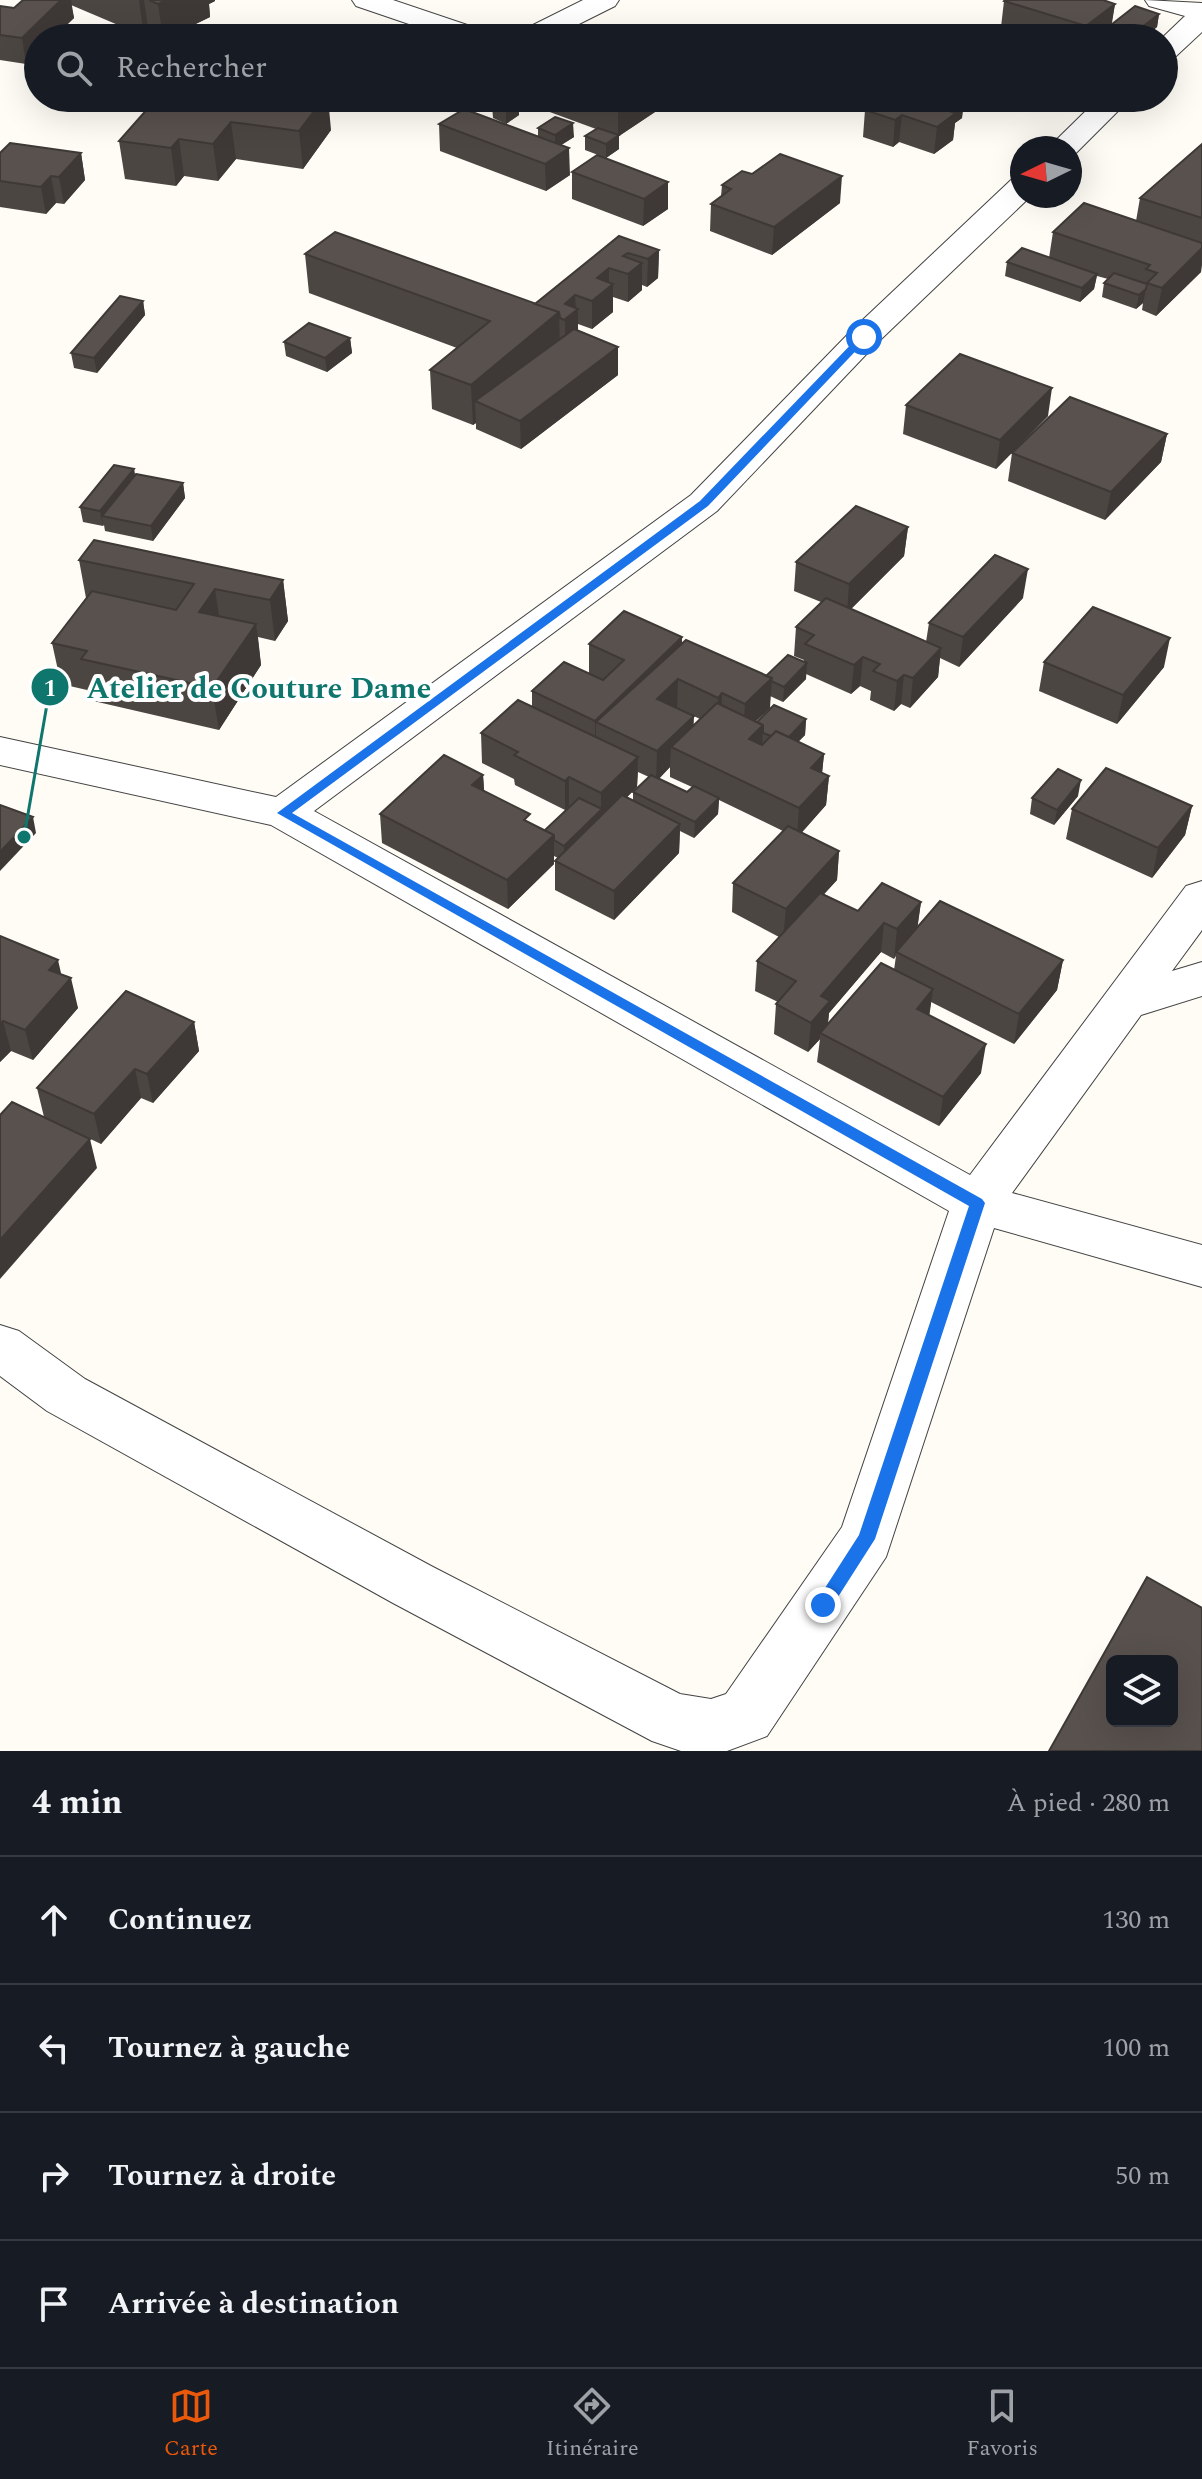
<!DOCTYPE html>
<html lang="fr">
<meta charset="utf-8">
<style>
body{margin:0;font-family:Spectral,serif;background:#20242c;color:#f1f3f6}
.controls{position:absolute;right:24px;bottom:24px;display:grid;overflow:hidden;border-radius:12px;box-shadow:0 8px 32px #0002}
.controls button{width:72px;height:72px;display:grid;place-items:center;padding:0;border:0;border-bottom:2px solid #363941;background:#171b24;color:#f1f3f6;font:40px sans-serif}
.compass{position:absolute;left:1010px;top:136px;width:72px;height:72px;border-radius:50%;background:#171b24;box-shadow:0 8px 32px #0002;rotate:265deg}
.stop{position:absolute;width:24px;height:24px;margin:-18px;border:6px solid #1a73e8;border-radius:50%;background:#fff}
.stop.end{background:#1a73e8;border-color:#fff;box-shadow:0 2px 8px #0008}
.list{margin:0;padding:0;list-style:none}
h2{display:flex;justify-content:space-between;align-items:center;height:104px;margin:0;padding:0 32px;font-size:34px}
h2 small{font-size:26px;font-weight:400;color:#9ea1a6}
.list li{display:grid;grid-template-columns:52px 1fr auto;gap:24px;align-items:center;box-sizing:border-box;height:128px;padding:0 32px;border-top:2px solid #363941}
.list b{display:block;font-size:30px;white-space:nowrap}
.list em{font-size:26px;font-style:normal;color:#9ea1a6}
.icon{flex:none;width:44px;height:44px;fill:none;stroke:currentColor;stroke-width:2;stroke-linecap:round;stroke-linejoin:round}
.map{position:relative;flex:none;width:1202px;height:1751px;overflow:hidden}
.search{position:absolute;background:#171b24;box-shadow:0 8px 32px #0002;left:24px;right:24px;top:24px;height:88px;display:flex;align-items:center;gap:20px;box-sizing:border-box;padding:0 28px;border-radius:44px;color:#9ea1a6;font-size:30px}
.sheet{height:616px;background:#171b24}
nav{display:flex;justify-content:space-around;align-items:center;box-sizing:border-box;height:112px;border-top:2px solid #363941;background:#171b24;font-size:22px;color:#9ea1a6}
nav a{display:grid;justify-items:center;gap:4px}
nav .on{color:#ea580c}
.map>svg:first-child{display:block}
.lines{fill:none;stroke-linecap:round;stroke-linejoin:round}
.street-casing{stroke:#434343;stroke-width:2}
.street{fill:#fff;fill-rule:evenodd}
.wall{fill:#4c4642;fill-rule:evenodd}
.shaded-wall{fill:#3e3936}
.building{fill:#58514d;stroke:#3e3936;stroke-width:2;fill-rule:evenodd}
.route{fill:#1a73e8}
.leader{fill:none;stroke:#0f766e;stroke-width:3}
.callout-dot{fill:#0f766e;stroke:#fff;stroke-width:3}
.mark-label{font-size:24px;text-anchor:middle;font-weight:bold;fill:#fff}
.callout-label{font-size:30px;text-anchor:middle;font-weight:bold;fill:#0f766e;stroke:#fff;stroke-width:8;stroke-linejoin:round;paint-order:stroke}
</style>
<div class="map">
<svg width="1202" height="1751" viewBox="0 0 1202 1751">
<rect width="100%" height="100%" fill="#fefcf4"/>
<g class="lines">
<defs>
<g id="street">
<path d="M352,0H393L488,32L492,38H450L356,6Z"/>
<path d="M583,0H619L615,6L551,38H515L519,32Z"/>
<path d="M1145,0L1202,3V32L1174,58L1164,61L1162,38L1185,16L1149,6Z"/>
<path d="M1099,98H1131L1074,155H1070V148H1048Z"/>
<path d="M1022,178V196H1031L876,344L717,511L314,811L970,1175L1186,886L1202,881V930L1172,971L1202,962V996L1141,1015L1012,1193L1202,1245V1287L994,1228L886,1557L767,1736L727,1751H681L652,1741L393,1603L47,1411L0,1376V1325L19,1331L85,1379L433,1567L680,1694L711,1699L726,1694L842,1527L949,1211L271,825L0,765V737L276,797L691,495L852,330L1011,180Z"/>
</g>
</defs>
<use href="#street" class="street-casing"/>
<use href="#street" class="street"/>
</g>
<g class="wall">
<path d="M23,0H215V1L209,4L210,17L167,38H159L149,34L144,36L71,5L74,18L53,38H38L26,64L0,60V6L14,8Z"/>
<path d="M1004,1L1115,4L1111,25L1159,14L1157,27L1143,38H1037L1001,27Z"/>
<path d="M157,98L331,130L303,169L236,159L218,181L184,176L176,186L125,179L119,141Z"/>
<path d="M527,98H676L619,136V149L606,158L585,150V136L596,129L528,104Z"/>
<path d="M1019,98H1038L1032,103Z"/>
<path d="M519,101V115L506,124L493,118L492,104Z"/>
<path d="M865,110L962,118L955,123L953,140L934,154L899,142L893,147L863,137Z"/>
<path d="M439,124L538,137V128L574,137L561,145L570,175L546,191L440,151Z"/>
<path d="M1202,144V265L1201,272L1156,316L1142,310L1143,303L1136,309L1102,297L1104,283L1108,279L1097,276L1094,289L1080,302L1005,276L1007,262L1049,258L1053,232L1136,221L1140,198Z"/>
<path d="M0,153H81L85,180L64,204L56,203L46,214L0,207Z"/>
<path d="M572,172L668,182V209L643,226L572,199Z"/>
<path d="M722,185L840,203L772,255L710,231L711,204L721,196Z"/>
<path d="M619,236L659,250L658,278L647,287L642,285V290L628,302L613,297V312L592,329L578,324V330L618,347V375L521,449L476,429V423L473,425L432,409L430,370L457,348L309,293L305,254L535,304Z"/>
<path d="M143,301L145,315L97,373L74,368L71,353Z"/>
<path d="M350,338L352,353L327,372L286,356L284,342Z"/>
<path d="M906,405L1048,416L996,469L903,434Z"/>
<path d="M1167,434L1161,462L1105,520L1008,481L1012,453Z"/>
<path d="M134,469L135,475L183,483L185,498L153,541L105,531L104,525L103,526L83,522L80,507Z"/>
<path d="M908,527L904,556L851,609L926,642L929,623L1023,598L959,667L940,658L938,677L910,708L901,704L894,711L870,700L871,691L860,686L851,694L806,674V679L783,702L770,696V708L756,721L806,719L805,735L798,742L824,754L822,773L829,776L826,805L802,832L839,851L837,880L824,894L858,911L921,902L917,928L1063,960L1057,990L1014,1044L931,1002L929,1015L981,1073L939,1126L817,1062L820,1039L808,1052L774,1034L776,1004L778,1002L755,991L757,961L779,937L732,912L733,883L783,831L719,800L718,814L694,838L680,831L679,853L614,920L555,890V861L558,858L554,856V864L508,909L382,843L380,814L483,775L484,791L530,823L545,830L570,807L565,810L515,785L514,779L482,763L481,733L532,706V691L589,673V644L682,643L766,676L803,662L804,660L794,656L796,627L821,602L794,591L796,562ZM677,708L700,719L693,726ZM670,767V777L692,787L687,792L659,779ZM638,772L649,777L633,792V801L627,797L637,787ZM881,952L894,959L896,956L894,970L828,1024L829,1013Z"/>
<path d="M79,560L283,580L288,621L275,641L258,637L261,665L219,730L89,700L87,690L61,684L52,643L86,598Z"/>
<path d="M1044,662L1164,667L1117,724L1039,691Z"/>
<path d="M1078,796L1054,825L1030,814L1032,798Z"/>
<path d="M1192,806L1185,835L1152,878L1066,839L1072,809Z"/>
<path d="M0,936L61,974L78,1008L33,1060L11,1051L0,1062Z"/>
<path d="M194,1022L199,1051L153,1103L141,1098L101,1144L44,1117L37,1088Z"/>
</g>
<g class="shaded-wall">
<path d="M61,0H71L74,18L53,38H38V53L26,64L22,38Z"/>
<path d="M139,0H144L149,34L144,36Z"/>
<path d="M166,0H215V1L209,4L210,17L167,38H163L158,4Z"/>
<path d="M1115,4L1111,29L1097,36L1096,38H1084L1086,26Z"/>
<path d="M1159,14L1157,27L1143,38H1128Z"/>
<path d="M324,98H328L331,130L303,169L299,131Z"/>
<path d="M637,98H676L619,136V149L606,158V144L618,136V111Z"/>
<path d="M956,98H965L962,118L955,123L953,140L934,154L937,127L942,109Z"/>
<path d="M519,101V115L506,124V110Z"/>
<path d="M902,115L899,142L893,147L895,120Z"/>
<path d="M231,122L236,159L218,181L213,144Z"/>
<path d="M573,123L574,137L555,149V135Z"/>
<path d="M179,139L184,176L176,186L171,148Z"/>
<path d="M569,148L570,175L546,191L545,164Z"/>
<path d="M81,153L85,180L64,204L59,177Z"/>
<path d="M51,176L56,203L46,214L41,187Z"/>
<path d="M842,176L840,203L772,255L774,227Z"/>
<path d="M668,182V209L643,226L644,199Z"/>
<path d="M1202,248L1201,272L1156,316L1162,288Z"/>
<path d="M659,250L658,278L647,287L648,259Z"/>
<path d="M642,263V290L628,302V274Z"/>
<path d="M609,268V287L613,284V312L592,329V301L597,278Z"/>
<path d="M1097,274L1094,289L1080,302L1082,288Z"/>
<path d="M1146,289L1143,303L1136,309L1139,295Z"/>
<path d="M575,295L576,311L578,309V337L565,348V304Z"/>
<path d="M143,301L145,315L97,373L94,358Z"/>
<path d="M559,312L560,352L475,401L476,423L473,425L471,385Z"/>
<path d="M350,338L352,353L327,372L325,358Z"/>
<path d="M618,347V375L521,449L520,421Z"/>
<path d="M1052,388L1048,416L996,469L1000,440Z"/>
<path d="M1167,434L1161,462L1105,520L1111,492Z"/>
<path d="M134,469L136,484L102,516L103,526L100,511Z"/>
<path d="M183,483L185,498L153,541L151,526Z"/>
<path d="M908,527L904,556L847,613L849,584Z"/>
<path d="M1028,569L1023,598L959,667L963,637Z"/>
<path d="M283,580L288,621L275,641L270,600Z"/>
<path d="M215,589L221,630L199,612Z"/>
<path d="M256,624L261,665L219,730L212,688Z"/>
<path d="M682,637V666L596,722V749L595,750V721Z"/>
<path d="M1170,638L1164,667L1117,724L1123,695Z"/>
<path d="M941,648L938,677L910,708L913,678Z"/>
<path d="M863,657L860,686L851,694L854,665Z"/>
<path d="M807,663L806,679L783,702L784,687Z"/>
<path d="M904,675L901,704L894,711L897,681Z"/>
<path d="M772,678L770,708L743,733L745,704Z"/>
<path d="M678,679L677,708L657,699Z"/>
<path d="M722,693L721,723L717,727L718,698Z"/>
<path d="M694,716L693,745L671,747L670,767L656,781L657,751Z"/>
<path d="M806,719L805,735L783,757L784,742Z"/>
<path d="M763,725L762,754L749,739Z"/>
<path d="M824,754L821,783L811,768Z"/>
<path d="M638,757L637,787L564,861V846L601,810V793Z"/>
<path d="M483,775L485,804L472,785Z"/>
<path d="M829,776L826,805L797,838L799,808Z"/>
<path d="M569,777V806L565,810V781Z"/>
<path d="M1081,780L1078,796L1054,825L1057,810Z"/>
<path d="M719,798L718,814L694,838L695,822Z"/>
<path d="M1192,806L1185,835L1152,878L1158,848Z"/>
<path d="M33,817L36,833L0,871V852Z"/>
<path d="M680,824L679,853L614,920V891Z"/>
<path d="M554,835V864L508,909L507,880Z"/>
<path d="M839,851L837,880L783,939L786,909Z"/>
<path d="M921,902L917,931L896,952L894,959L897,929Z"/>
<path d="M884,923L881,952L829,1013L827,1030L820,1033V1039L808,1052L811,1023L821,996Z"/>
<path d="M58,960L64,986L71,978L78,1008L33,1060L25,1030L49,970Z"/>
<path d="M1063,960L1057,990L1014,1044L1019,1014Z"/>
<path d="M933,989L929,1018L917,1009Z"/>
<path d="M3,1021L11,1051L0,1062V1024Z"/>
<path d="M194,1022L199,1051L153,1103L147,1074Z"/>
<path d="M986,1044L981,1073L939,1126L943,1097Z"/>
<path d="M135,1069L141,1098L101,1144L94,1114Z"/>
<path d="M90,1139L97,1168L0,1279V1240Z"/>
</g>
<g class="building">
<path d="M23,0H61L22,38L0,35V6L14,8Z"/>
<path d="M149,0H166L158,4Z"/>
<path d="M1005,0H1103L1115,4L1086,26L1004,1Z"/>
<path d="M1135,6L1159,14L1128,38H1103L1097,36Z"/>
<path d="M1063,33L1080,38H1056Z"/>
<path d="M157,98H324L299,131L231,122L213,144L179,139L171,148L119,141Z"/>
<path d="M503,98H510L519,101L506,110L492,104Z"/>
<path d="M582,98H637L618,111Z"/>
<path d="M882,98H956L942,109L956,113L937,127L902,115L895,120L865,110Z"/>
<path d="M464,109L569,148L545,164L439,124Z"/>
<path d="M555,117L573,123L555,135L538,128Z"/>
<path d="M598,128L619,135L606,144L585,136Z"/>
<path d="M10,143L81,153L59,177L51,176L41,187L0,181V153Z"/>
<path d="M1202,144V218L1140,198Z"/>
<path d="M780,154L842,176L774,227L711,204L731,189L722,185L742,171L752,174Z"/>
<path d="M597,155L668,182L644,199L572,172Z"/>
<path d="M1084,203L1202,243V248L1162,288L1147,283L1157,273L1146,269L1150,265L1053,232Z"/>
<path d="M335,232L559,312L471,385L430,370L490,321L305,254Z"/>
<path d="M619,236L659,250L648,259L628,253L623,256L642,263L628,274L609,268L597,278L613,284L592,301L575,295L565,304L578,309L564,320L560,318L559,312L535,304Z"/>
<path d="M1022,248L1097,274L1082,288L1007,262Z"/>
<path d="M1114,273L1147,284L1146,289L1139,295L1104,283Z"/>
<path d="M120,296L143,301L94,358L71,353Z"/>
<path d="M309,323L350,338L325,358L284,342Z"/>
<path d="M574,329L618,347L520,421L475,401Z"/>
<path d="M960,354L1052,388L1000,440L906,405Z"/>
<path d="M1070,397L1167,434L1111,492L1012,453Z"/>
<path d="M114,465L134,469L100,511L80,507Z"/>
<path d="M136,474L183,483L151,526L102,516Z"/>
<path d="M856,506L908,527L849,584L796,562Z"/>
<path d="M94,540L283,580L270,600L215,589L199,612L256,624L212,688L81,659L87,651L52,643L92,591L176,610L194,584L79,560Z"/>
<path d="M995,555L1028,569L963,637L929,623Z"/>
<path d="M826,598L941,648L913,678L904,675L897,681L873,671L880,664L863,657L854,665L805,644L814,635L796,627Z"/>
<path d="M1093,607L1170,638L1123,695L1044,662Z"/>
<path d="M624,611L682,637L595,721L532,691L564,662L603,680L624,660L589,644Z"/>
<path d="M686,640L772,678L745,704L722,693L718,698L678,679L657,699L694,716L657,751L596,722Z"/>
<path d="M788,655L807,663L784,687L771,681L772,678L766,676Z"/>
<path d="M518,700L638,757L601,793L569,777L565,781L514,755L518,752L481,733Z"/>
<path d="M717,703L763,725L749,739L762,745L776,731L824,754L811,768L829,776L799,808L671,747Z"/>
<path d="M774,705L806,719L789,737L776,731L771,736L763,733V725L757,722Z"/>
<path d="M444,755L483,775L472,785L530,814L524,820L554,835L507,880L380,814Z"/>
<path d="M1106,768L1192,806L1158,848L1072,809Z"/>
<path d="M1058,769L1081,780L1057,810L1032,798Z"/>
<path d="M651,775L687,792L694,786L719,798L695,822L633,792Z"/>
<path d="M622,795L680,824L614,891L555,861Z"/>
<path d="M579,798L602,809L564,846L554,840V835L545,830Z"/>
<path d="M0,805L33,817L0,852Z"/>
<path d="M788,826L839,851L786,909L733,883Z"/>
<path d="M882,883L921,902L897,929L884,923L821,996L830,1001L811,1023L776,1004L796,981L757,961L820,893L858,911Z"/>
<path d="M940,901L1063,960L1019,1014L896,952Z"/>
<path d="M0,936L58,960L49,970L71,978L25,1030L3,1021L0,1024Z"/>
<path d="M881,963L933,989L917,1009L986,1044L943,1097L820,1033Z"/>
<path d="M126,991L194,1022L147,1074L135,1069L94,1114L37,1088Z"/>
<path d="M12,1102L90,1139L0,1240V1115Z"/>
<path d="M1147,1577L1202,1608V1751H1049ZM1112,1661H1172V1721H1112Z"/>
</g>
<path class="route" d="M860,335L869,337L708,506L292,813L982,1199L985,1203L875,1539L829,1611L823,1613L814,1605L859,1535L969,1206L277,813L700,501Z"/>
<path class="leader" d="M24 837L50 687"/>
<g class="callout-dot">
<circle cx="24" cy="837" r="8"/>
<circle cx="50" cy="687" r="20"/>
</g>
<g class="mark-label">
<text x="50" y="696">1</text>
</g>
<g class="callout-label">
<text x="259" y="698">Atelier de Couture Dame</text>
</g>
</svg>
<div class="controls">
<button><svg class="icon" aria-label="layers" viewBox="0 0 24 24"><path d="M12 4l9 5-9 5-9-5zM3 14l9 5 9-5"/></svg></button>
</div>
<svg class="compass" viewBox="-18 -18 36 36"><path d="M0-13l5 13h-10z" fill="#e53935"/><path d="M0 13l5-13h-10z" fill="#9ea1a6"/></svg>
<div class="stop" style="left:864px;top:337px"></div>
<div class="stop end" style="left:823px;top:1605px"></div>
<div class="search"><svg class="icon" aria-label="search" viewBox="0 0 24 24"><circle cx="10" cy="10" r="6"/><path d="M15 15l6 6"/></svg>Rechercher</div>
</div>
<section class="sheet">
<h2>4 min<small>À pied · 280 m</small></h2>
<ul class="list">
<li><svg class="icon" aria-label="ahead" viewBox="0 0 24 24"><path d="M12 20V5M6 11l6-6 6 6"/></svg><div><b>Continuez</b></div><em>130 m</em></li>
<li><svg class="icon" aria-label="left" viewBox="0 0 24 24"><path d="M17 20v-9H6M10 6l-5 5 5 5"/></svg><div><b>Tournez à gauche</b></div><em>100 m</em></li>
<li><svg class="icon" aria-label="right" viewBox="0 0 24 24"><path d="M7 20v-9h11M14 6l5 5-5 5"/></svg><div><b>Tournez à droite</b></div><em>50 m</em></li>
<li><svg class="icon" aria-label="arrive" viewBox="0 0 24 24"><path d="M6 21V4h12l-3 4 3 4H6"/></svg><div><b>Arrivée à destination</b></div></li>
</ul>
</section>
<nav>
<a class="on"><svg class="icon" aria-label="map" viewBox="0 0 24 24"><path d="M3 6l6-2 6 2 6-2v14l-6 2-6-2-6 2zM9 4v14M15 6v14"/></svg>Carte</a>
<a><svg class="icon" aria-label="directions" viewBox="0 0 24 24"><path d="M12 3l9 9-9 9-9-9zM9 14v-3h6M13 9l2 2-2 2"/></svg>Itinéraire</a>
<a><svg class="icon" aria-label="saved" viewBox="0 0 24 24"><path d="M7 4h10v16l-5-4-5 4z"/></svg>Favoris</a>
</nav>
